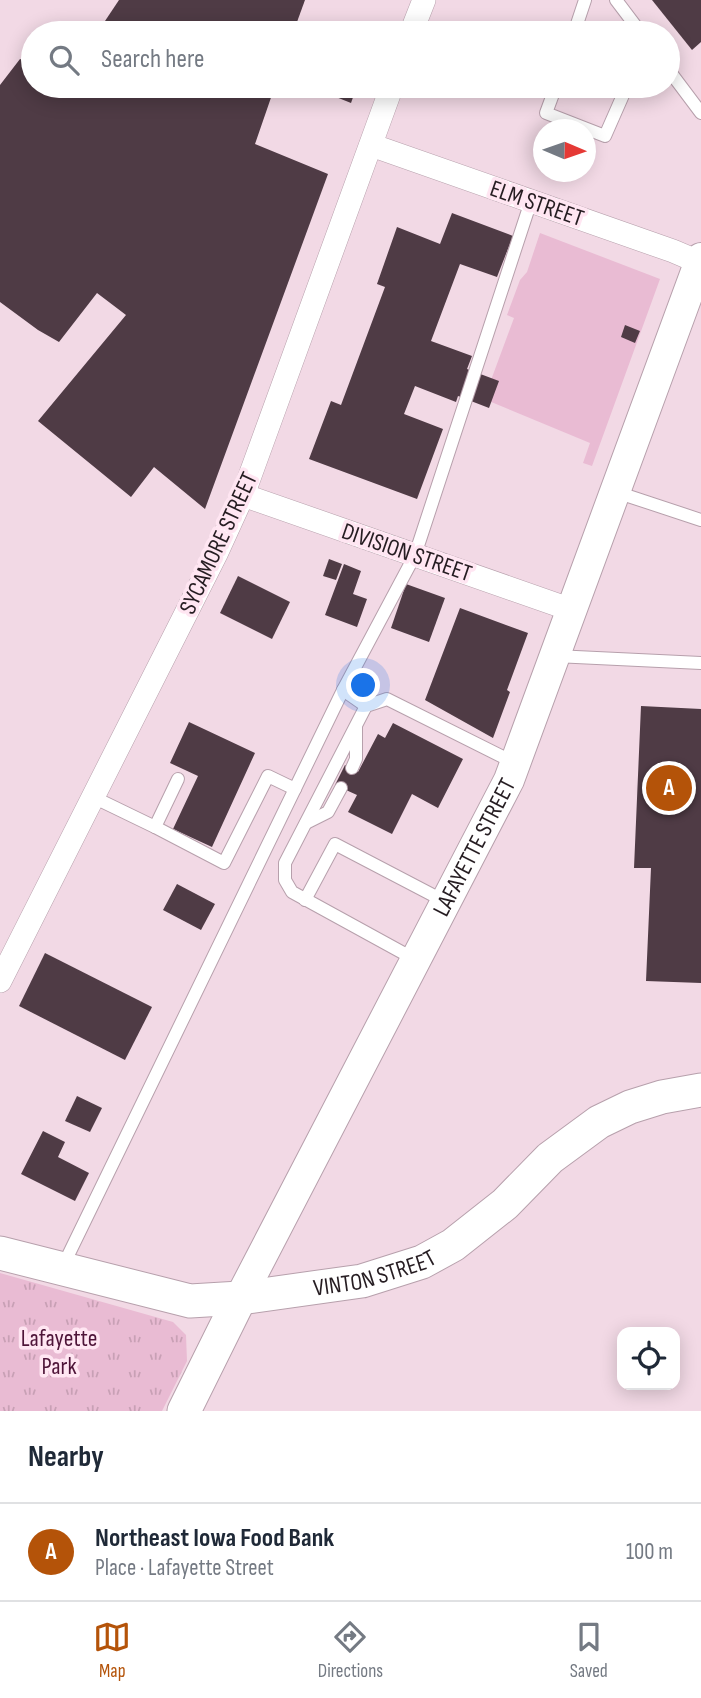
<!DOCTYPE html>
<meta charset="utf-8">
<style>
body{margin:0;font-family:"Sofia Sans Condensed",sans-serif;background:#f2f2f3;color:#1f2937}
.controls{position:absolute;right:21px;bottom:21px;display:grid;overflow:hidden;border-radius:14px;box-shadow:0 4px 18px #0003}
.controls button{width:63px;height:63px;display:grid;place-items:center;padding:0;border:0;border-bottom:2px solid #e0e1e3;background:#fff;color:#1f2937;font:35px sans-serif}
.compass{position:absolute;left:533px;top:119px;width:63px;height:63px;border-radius:50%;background:#fff;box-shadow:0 4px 18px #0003;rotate:92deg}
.you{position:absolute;left:364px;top:686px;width:24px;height:24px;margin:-18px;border:5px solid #fff;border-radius:50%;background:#1a73e8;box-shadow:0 0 0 10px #1a73e833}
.badge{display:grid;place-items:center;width:46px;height:46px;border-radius:50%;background:#b45309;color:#fff;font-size:23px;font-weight:700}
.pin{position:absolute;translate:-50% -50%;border:4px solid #fff;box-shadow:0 2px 7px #0006}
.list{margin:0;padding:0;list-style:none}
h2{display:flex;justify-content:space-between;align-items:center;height:91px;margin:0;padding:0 28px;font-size:30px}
h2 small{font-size:23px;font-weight:400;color:#747a83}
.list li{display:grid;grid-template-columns:46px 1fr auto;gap:21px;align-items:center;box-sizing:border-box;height:98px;padding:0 28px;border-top:2px solid #e0e1e3}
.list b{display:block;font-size:26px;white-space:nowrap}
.list p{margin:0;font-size:23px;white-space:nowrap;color:#747a83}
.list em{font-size:23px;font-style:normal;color:#747a83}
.icon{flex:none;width:38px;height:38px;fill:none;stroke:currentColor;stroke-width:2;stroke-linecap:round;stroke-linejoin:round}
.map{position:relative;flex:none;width:701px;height:1411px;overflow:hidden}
.search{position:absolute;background:#fff;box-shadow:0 4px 18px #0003;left:21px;right:21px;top:21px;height:77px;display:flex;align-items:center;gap:18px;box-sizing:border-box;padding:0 24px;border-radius:38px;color:#747a83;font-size:26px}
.sheet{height:189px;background:#fff}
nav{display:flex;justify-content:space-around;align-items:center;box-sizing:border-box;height:98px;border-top:2px solid #e0e1e3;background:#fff;font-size:19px;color:#747a83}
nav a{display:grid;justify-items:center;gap:4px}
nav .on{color:#b45309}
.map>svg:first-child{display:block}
.grass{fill:#e9bbd3}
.park{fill:url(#park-tufts)}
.building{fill:#4f3b45}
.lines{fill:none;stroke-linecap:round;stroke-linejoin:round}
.service-casing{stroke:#b7a0ac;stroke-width:14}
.minor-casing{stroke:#b7a0ac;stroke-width:24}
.tertiary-casing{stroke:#b7a0ac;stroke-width:32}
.secondary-casing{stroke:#b7a0ac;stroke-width:35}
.service{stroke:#fff;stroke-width:12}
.minor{stroke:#fff;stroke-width:23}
.tertiary{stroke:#fff;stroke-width:30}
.secondary{stroke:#fff;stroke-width:33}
.labels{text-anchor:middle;stroke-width:7;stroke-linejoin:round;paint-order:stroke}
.street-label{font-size:24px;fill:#261d22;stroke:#ffe6f2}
.park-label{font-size:24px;fill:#4e1438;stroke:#ffe6f2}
</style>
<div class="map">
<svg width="701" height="1411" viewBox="0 0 701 1411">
<defs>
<pattern id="park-tufts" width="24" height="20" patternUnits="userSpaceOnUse" patternTransform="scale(1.75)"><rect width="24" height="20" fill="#e9bbd3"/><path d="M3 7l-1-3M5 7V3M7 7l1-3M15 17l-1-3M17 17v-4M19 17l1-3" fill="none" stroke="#c8a0b5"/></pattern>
</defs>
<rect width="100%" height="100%" fill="#f2d9e5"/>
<path class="grass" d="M540,233L660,279L592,466L583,463L590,443L484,399L514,318L507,315L520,280L527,272Z"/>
<path class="park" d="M0,1273L173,1322L186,1335L187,1361L162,1411H0Z"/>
<g class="building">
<path d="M119,0H305L293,33H97Z"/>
<path d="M652,0H701V42L692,50Z"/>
<path d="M20,59L33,63V86H275L255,144L328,174L205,509L154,467L131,497L38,421L126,315L97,293L59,342L38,330L0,302V85Z"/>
<path d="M323,86H357L351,103L321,91Z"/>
<path d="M452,213L513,236L497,277L460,264L431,341L472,356L467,369L499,381L489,408L458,396L456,402L415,386L404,414L443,429L417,499L309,459L331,401L341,405L385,287L377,284L397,227L440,244Z"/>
<path d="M625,325L640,331L635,343L621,337Z"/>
<path d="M329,559L342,564L336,580L323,576Z"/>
<path d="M344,564L361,571L353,594L367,599L357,627L325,615Z"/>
<path d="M238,576L290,602L272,639L220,613Z"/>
<path d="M406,584L445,598L429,642L391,628Z"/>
<path d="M460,608L528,633L507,690L510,692L493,738L425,700Z"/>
<path d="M641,706L701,709V983L646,981L651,868H634Z"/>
<path d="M189,722L255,753L212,847L173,829L198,776L170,763Z"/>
<path d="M393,723L463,759L438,808L412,794L392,834L348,812L357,795L335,785L345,765L358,772L378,734L385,738Z"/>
<path d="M177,884L215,904L201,930L163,910Z"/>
<path d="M45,953L152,1007L125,1060L19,1006Z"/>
<path d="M77,1096L102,1108L90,1132L65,1121Z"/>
<path d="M43,1131L65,1142L58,1157L89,1173L75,1201L21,1174Z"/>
</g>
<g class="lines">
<defs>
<g id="service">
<path d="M616,0L641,33"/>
<path d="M574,33L585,0"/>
<path d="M668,69L701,113"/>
<path d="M556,86L546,113L605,136L627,86"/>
<path d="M616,492L701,520"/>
<path d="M555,656L701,663"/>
<path d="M343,690L366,706"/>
<path d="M352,768L356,759V727"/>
<path d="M93,797L155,827L178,779"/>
<path d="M306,823L328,812L341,788"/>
<path d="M155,827L224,863L268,776L295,789"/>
<path d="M305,900L335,844L446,902"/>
<path d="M416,960L292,892L285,880V863L366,706L387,699L515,763"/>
<path d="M62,1268L343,690L415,555L531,201"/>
</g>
<g id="minor">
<path d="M411,33L424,0"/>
<path d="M371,145L673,251L701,263"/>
<path d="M243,495L572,610"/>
<path d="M0,981L217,552L243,495L392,86"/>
</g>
<g id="tertiary">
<path id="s1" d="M240,1298L509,780L701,258"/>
</g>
<g id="secondary">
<path id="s2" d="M0,1253L190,1301L240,1298L362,1281L422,1262L453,1245L505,1204L550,1158L599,1122L630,1107L662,1097L701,1090"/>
<path d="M184,1411L240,1298"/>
</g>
</defs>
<use href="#service" class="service-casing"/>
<use href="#minor" class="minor-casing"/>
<use href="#tertiary" class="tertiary-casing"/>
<use href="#secondary" class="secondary-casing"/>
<use href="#service" class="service"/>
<use href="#minor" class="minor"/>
<use href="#tertiary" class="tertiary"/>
<use href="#secondary" class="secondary"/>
</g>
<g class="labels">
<g class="street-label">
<text transform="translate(537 203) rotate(19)" y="8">ELM STREET</text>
<text transform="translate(218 543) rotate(-65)" y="8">SYCAMORE STREET</text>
<text transform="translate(407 552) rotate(19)" y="8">DIVISION STREET</text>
<text dy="8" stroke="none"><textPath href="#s1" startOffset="508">LAFAYETTE STREET</textPath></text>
<text dy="8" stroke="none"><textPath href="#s2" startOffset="383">VINTON STREET</textPath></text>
</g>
<g class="park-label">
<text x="59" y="1346">Lafayette<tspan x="59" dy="28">Park</tspan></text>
</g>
</g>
</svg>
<div class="controls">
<button><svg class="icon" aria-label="locate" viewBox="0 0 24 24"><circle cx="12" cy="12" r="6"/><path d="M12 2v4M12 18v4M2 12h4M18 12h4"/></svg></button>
</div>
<svg class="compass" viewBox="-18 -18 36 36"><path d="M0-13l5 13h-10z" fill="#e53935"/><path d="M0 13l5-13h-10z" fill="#747a83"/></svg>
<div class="you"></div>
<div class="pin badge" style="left:669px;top:788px">A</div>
<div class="search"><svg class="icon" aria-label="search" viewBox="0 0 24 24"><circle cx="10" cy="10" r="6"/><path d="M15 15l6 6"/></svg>Search here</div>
</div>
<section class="sheet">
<h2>Nearby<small></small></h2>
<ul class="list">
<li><span class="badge">A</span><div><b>Northeast Iowa Food Bank</b><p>Place · Lafayette Street</p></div><em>100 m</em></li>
</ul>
</section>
<nav>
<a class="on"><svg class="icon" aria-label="map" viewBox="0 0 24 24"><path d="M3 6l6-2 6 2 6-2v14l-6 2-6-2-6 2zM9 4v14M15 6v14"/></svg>Map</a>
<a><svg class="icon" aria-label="directions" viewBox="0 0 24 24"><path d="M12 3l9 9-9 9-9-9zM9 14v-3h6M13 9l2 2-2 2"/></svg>Directions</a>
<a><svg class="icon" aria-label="saved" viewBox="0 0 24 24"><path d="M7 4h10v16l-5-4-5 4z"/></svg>Saved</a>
</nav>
